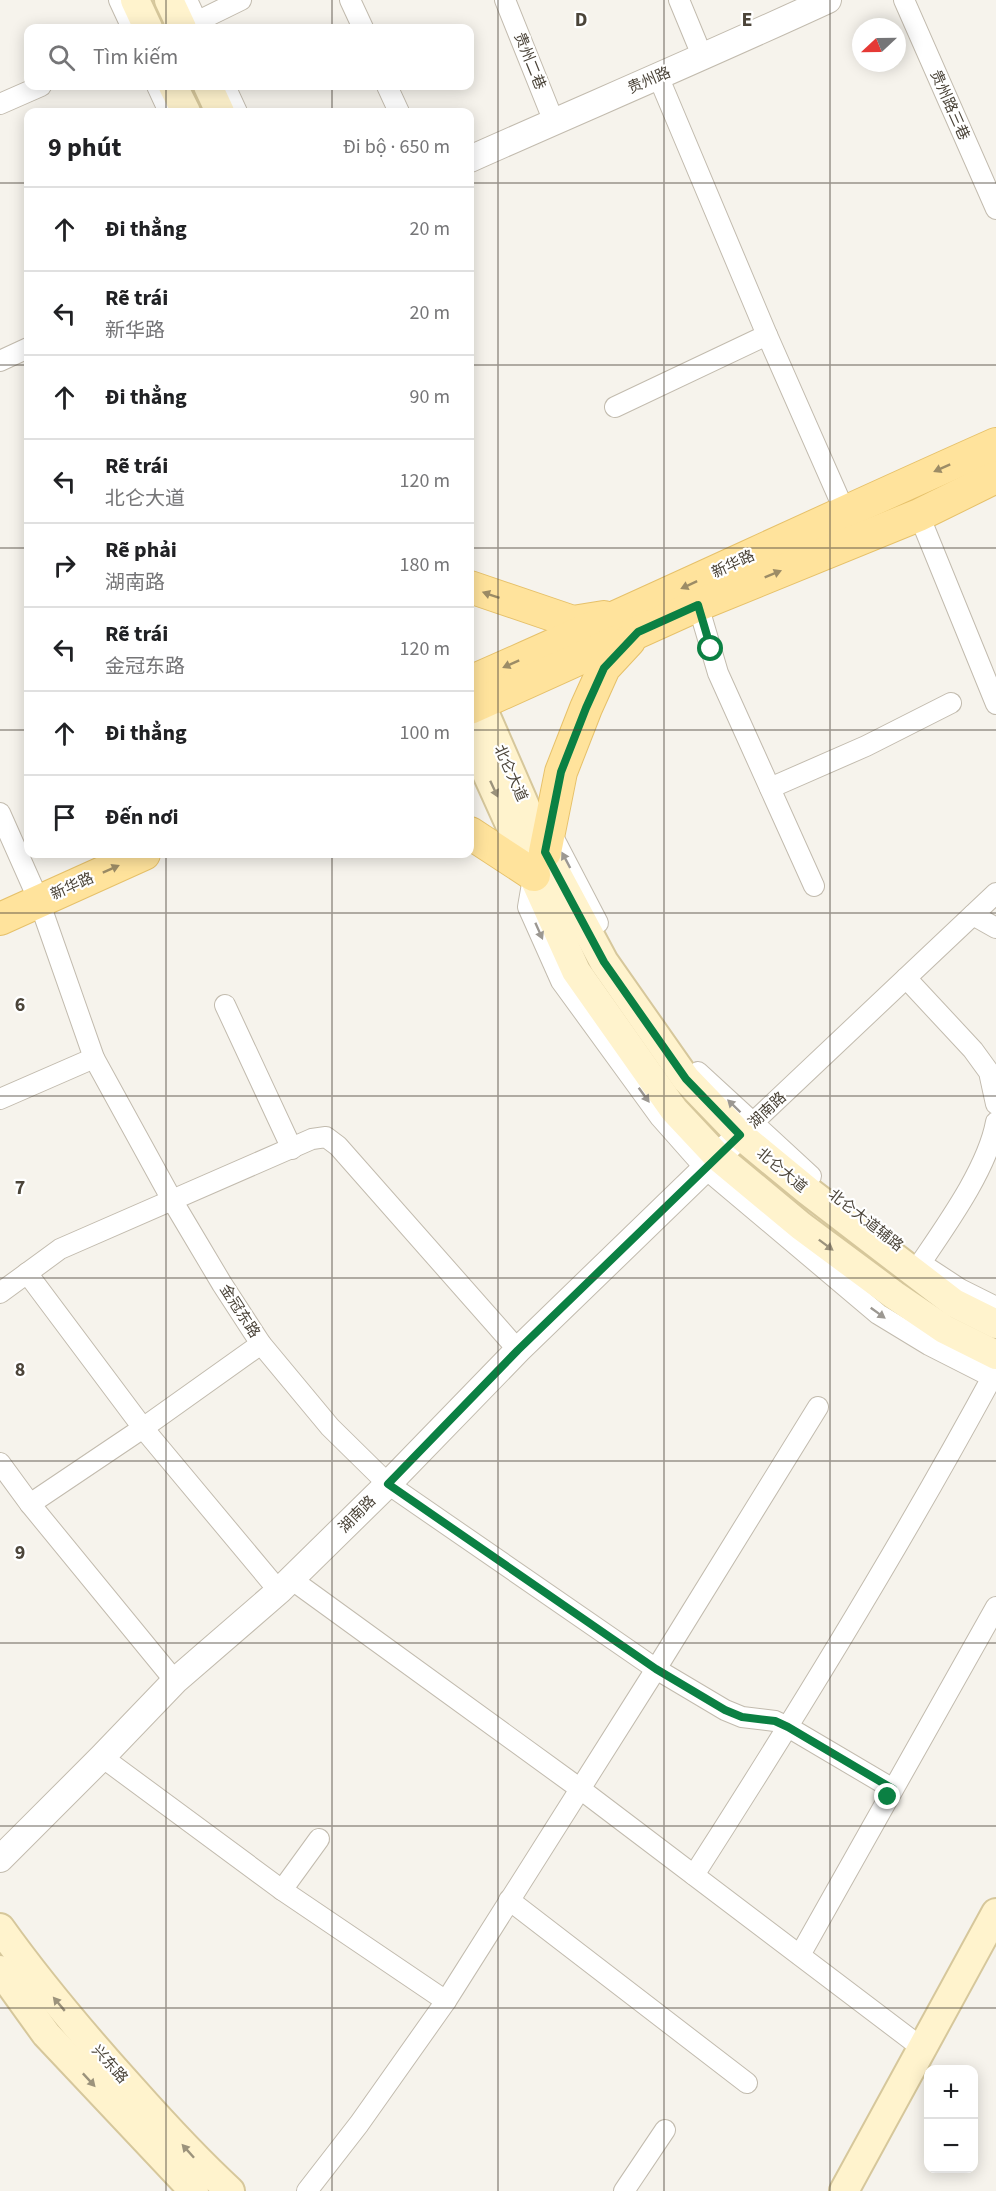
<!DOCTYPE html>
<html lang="vi">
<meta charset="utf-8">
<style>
body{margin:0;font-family:"Source Sans 3","Noto Sans SC",sans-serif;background:#f2f2f2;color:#202124}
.controls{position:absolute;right:18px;bottom:18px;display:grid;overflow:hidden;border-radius:12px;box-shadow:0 3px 15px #0003}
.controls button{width:54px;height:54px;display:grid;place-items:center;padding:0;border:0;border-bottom:2px solid #e0e0e0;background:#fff;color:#202124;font:30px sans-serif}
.compass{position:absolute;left:852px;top:18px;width:54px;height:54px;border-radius:50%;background:#fff;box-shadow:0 3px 15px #0003;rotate:248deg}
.stop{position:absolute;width:18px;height:18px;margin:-14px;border:4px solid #0b8043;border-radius:50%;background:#fff}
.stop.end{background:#0b8043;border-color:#fff;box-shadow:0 2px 6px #0008}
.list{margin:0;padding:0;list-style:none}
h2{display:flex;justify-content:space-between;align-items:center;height:78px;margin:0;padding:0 24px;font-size:26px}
h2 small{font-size:20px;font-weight:400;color:#757577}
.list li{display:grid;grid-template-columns:39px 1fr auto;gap:18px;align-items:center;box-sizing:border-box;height:84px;padding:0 24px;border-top:2px solid #e0e0e0}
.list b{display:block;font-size:22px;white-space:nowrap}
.list p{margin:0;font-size:20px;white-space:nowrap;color:#757577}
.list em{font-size:20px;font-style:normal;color:#757577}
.icon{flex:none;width:33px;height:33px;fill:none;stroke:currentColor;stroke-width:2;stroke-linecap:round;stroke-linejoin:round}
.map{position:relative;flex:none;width:996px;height:2191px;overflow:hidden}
.search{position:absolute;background:#fff;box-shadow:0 3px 15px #0003;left:24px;top:24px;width:450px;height:66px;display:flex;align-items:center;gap:15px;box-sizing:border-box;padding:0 21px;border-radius:12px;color:#757577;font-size:22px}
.panel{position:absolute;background:#fff;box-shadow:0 3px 15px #0003;left:24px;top:108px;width:450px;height:750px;border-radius:12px}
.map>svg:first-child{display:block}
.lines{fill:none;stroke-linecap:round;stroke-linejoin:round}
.minor-casing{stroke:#c2bbae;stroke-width:22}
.tertiary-casing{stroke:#c2bbae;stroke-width:28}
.secondary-casing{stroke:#d6c79b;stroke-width:32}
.primary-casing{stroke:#e6c16a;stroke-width:34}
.minor{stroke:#fff;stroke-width:20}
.tertiary{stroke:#fff;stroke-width:26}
.secondary{stroke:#fff3cd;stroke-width:28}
.primary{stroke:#ffe39c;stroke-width:32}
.oneway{fill:#9c8c66}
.oneway2{fill:#9c937c}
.oneway3{fill:#9c9892}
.route{stroke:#0b8043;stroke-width:8}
.grid{fill:none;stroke:#4b4439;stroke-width:1.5;stroke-opacity:0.55}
.labels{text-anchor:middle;stroke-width:4.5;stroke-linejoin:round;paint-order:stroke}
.street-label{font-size:15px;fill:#4b4439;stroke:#fff}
.grid-label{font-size:20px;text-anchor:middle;font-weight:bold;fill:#4b4439;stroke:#fff;stroke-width:4.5;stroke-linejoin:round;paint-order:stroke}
</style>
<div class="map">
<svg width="996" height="2191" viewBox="0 0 996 2191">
<rect width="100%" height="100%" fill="#f6f3ec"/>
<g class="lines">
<defs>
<g id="minor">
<path d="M119,0L132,28"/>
<path d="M187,0L200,28"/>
<path d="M350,0L363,28"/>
<path d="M505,0L554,122"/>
<path d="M679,0L703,58"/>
<path d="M904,0L996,209"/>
<path d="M184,28L241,0"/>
<path d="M658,76L767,335L845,512"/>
<path d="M157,86L169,112"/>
<path d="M225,86L237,112"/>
<path d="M387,86L399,112"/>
<path d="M0,104L41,86"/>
<path d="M0,361L28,348"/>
<path d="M615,407L767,335"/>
<path d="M919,515L996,704"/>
<path d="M698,605L718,673L814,886"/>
<path d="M770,788L866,746L951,703"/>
<path d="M0,813L39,901L94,1058L172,1200L222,1284L261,1344L330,1427L388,1484L656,1669L725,1710L742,1717L775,1721L788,1727L893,1789"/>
<path d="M548,827L598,923"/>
<path d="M533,878L528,907L561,981L660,1117L706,1169L878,1314L929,1345L996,1379"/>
<path d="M973,915L996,928"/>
<path d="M906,978L973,1050L989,1072L996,1104"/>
<path d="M225,1005L292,1149"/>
<path d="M698,1072L811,1176"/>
<path d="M0,1099L94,1058"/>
<path d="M743,1132L996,893"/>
<path d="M928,1268L960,1289L996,1307"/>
<path d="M27,1273L143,1428L279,1591"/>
<path d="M914,1273C942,1231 987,1171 996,1122"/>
<path d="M0,1293L60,1249L312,1139L326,1137L338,1146L518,1350"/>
<path d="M0,1463L30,1504L175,1681"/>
<path d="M30,1504L143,1428L261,1344"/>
<path d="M291,1579L579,1788L922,2048"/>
<path d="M102,1757L282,1890L446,2001"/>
<path d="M694,1875C800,1710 903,1542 996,1370"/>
<path d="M282,1890L319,1839"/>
<path d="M509,1900L747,2083"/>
<path d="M800,1955L996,1607"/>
<path d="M307,2191L359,2124L446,2001L656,1669L818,1407"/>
<path d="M624,2191L665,2130"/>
</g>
<g id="tertiary">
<path d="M470,159C589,106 709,55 828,0"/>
<path d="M0,1859L102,1757L175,1681L279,1591L388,1484L518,1350L740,1135"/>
</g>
<g id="secondary">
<path d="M135,0L148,28"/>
<path d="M169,0L182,28"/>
<path d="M173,86L186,112"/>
<path d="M208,86L220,112"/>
<path d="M471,682L545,852L604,962L686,1079L740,1135L808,1191L954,1303L996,1324"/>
<path d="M470,736L576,971L674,1110L718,1157L801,1226L894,1295L944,1329L996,1355"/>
<path d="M0,1928C40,1984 85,2037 131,2088C163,2124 195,2159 230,2191"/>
<path d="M0,1970L46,2034L194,2191"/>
<path d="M844,2191L996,1913"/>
</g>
<g id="primary">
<path d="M470,587L573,622L604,617"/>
<path d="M470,682C646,605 820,522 996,444"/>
<path d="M470,708L698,605L919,515L996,477"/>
<path d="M470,833L534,875"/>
<path d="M545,852L561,772L586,708L604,668L629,641"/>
<path d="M0,919L144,854"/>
</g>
</defs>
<use href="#minor" class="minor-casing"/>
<use href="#tertiary" class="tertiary-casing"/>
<use href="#secondary" class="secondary-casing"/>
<use href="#primary" class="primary-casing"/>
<use href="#minor" class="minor"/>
<use href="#tertiary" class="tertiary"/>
<use href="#secondary" class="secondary"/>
<use href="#primary" class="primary"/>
</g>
<defs><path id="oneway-solid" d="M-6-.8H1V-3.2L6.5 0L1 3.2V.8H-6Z" transform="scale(1.5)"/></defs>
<g class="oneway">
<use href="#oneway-solid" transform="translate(942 468) rotate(156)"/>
<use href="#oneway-solid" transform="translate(773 574) rotate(-22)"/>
<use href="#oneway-solid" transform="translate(689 585) rotate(155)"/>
<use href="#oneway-solid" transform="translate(491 595) rotate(-161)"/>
<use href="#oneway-solid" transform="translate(511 664) rotate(156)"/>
<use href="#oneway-solid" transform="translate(111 869) rotate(-24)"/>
</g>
<g class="oneway2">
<use href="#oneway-solid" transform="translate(494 789) rotate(65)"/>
<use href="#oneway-solid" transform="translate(826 1245) rotate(37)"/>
<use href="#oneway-solid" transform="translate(59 2004) rotate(-130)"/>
<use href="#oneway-solid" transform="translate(89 2080) rotate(47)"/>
<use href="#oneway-solid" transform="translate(188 2151) rotate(-132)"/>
</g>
<g class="oneway3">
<use href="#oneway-solid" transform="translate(566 860) rotate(-118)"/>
<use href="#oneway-solid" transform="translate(539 931) rotate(66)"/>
<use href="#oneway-solid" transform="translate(644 1095) rotate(54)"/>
<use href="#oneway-solid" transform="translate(734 1106) rotate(-136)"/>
<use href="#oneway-solid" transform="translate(878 1313) rotate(36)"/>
</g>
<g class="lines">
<path class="route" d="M711,649L698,605L638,632L604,668L586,708L561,772L545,852L604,962L686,1079L740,1135L518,1350L388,1484L656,1669L725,1710L742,1717L775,1721L788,1727L893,1789L888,1797"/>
</g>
<path class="grid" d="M166,0V28M332,0V28M498,0V2191M664,0V2191M830,0V2191M166,86V112M332,86V112M0,183H28M470,183H996M0,365H28M470,365H996M0,548H28M470,548H996M0,730H28M470,730H996M166,854V2191M332,854V2191M0,913H996M0,1096H996M0,1278H996M0,1461H996M0,1643H996M0,1826H996M0,2008H996"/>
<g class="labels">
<g class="street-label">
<text transform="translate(530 61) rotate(68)" y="5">贵州二巷</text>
<text transform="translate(649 80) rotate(-23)" y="5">贵州路</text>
<text transform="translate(950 105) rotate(66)" y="5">贵州路三巷</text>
<text transform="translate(733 564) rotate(-25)" y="5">新华路</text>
<text transform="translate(511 773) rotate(66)" y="5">北仑大道</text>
<text transform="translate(72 886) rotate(-24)" y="5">新华路</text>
<text transform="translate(767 1110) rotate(-43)" y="5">湖南路</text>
<text transform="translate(782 1170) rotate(40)" y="5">北仑大道</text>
<text transform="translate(866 1220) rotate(38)" y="5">北仑大道辅路</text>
<text transform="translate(240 1311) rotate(57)" y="5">金冠东路</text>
<text transform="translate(357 1514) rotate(-45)" y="5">湖南路</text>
<text transform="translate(110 2064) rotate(48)" y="5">兴东路</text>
</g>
</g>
<g class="grid-label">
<text x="581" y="26">D</text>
<text x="747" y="26">E</text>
<text x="20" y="1011">6</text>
<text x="20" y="1194">7</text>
<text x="20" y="1376">8</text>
<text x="20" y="1559">9</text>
</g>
</svg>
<div class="controls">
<button>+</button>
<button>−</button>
</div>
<svg class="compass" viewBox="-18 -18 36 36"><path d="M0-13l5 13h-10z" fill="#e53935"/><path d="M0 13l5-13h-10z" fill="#757577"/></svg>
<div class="stop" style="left:711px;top:649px"></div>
<div class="stop end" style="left:888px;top:1797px"></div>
<div class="search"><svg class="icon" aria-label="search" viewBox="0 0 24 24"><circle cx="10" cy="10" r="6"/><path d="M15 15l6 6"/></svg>Tìm kiếm</div>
<section class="panel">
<h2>9 phút<small>Đi bộ · 650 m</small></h2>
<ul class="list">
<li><svg class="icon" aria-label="ahead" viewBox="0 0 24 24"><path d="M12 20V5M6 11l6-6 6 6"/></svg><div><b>Đi thẳng</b></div><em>20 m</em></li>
<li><svg class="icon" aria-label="left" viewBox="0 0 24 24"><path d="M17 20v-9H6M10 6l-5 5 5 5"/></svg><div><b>Rẽ trái</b><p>新华路</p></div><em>20 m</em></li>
<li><svg class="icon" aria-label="ahead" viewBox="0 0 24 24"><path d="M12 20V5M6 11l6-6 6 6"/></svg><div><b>Đi thẳng</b></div><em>90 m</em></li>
<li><svg class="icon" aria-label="left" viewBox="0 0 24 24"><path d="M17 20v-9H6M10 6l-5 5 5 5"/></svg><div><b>Rẽ trái</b><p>北仑大道</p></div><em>120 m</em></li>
<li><svg class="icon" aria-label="right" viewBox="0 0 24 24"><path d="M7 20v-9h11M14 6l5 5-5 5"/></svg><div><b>Rẽ phải</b><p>湖南路</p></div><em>180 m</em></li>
<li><svg class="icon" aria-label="left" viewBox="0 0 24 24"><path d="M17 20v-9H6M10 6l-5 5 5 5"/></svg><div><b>Rẽ trái</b><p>金冠东路</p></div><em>120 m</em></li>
<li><svg class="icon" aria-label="ahead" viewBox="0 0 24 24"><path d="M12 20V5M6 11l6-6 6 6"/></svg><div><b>Đi thẳng</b></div><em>100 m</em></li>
<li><svg class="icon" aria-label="arrive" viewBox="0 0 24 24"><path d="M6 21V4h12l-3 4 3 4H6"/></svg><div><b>Đến nơi</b></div></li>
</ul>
</section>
</div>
